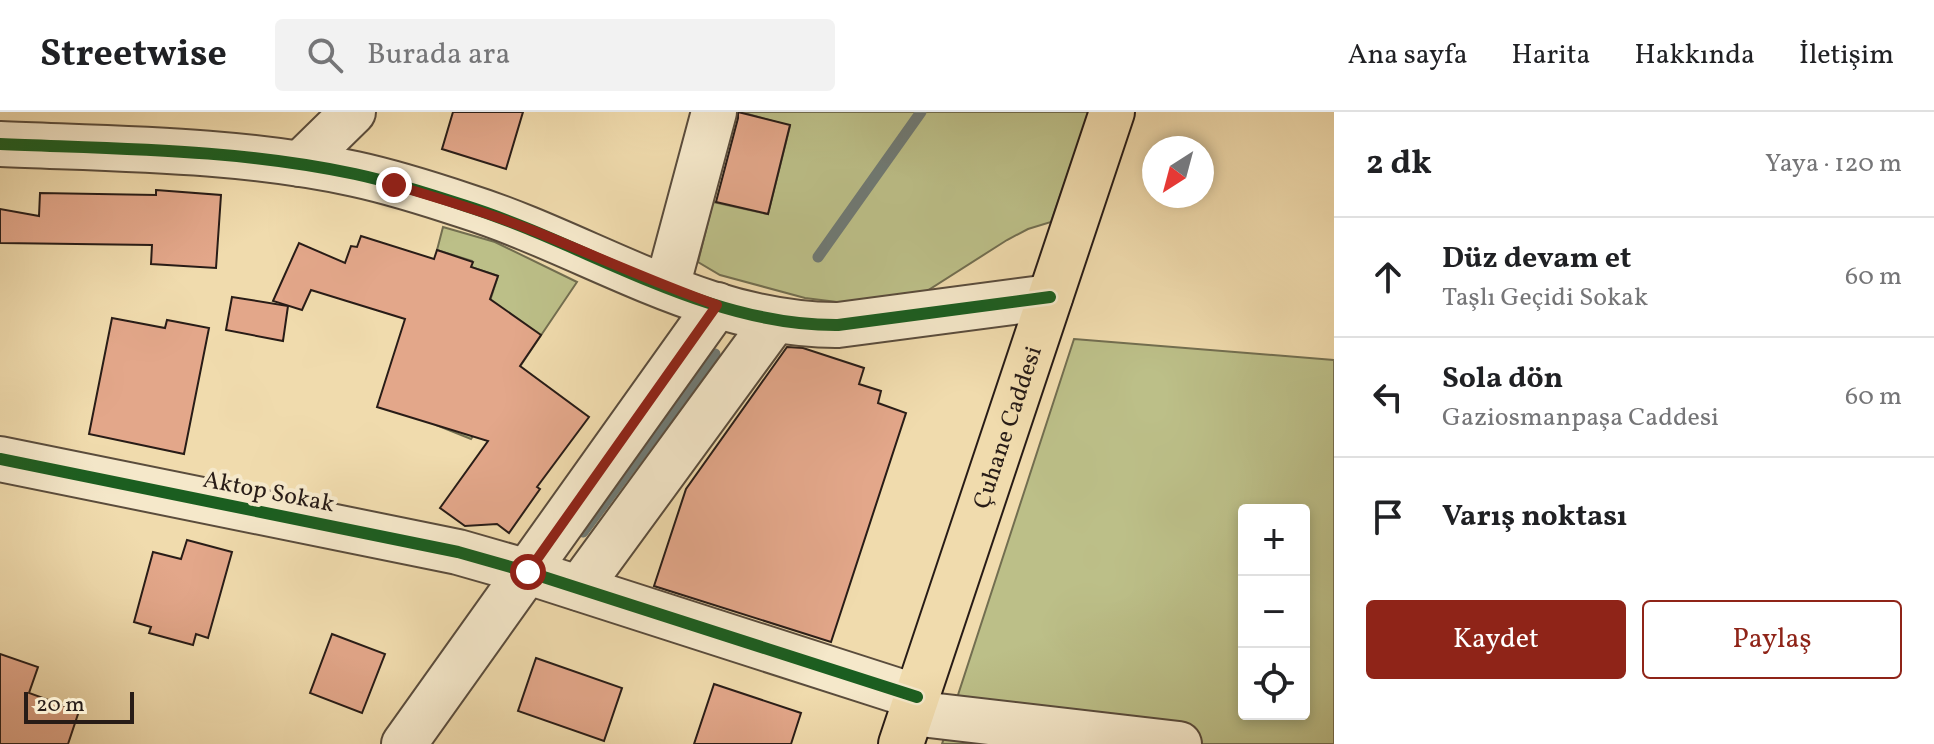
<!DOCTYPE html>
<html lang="tr">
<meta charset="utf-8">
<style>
body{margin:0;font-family:Vollkorn,serif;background:#f2f2f2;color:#202124}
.controls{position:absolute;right:24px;bottom:24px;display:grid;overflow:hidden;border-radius:8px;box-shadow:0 4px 12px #0003}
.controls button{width:72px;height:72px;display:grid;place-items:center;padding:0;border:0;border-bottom:2px solid #e0e0e0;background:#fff;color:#202124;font:40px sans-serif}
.compass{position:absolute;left:1142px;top:24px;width:72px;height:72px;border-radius:50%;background:#fff;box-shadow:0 4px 12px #0003;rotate:216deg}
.scale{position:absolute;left:24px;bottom:20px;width:110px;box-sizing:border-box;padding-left:8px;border:4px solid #281c17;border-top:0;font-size:22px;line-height:28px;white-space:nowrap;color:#281c17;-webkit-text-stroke:6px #f5e8ca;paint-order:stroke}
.stop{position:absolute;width:24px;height:24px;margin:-18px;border:6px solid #8f2418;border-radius:50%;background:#fff}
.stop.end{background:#8f2418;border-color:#fff;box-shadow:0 2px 8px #0008}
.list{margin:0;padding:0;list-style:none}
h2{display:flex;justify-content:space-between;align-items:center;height:104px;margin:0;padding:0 32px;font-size:34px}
h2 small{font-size:26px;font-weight:400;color:#757577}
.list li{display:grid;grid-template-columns:52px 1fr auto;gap:24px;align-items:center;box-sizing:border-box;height:120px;padding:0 32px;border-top:2px solid #e0e0e0}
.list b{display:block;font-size:30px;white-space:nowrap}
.list p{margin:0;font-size:26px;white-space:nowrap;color:#757577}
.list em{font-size:26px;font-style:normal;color:#757577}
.actions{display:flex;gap:16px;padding:24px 32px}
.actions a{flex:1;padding:18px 0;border:2px solid #8f2418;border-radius:8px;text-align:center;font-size:28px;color:#8f2418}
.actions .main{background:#8f2418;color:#fff}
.icon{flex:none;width:44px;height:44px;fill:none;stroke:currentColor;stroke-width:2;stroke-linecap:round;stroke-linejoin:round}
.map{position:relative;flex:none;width:1334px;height:632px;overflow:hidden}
header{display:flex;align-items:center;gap:48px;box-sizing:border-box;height:112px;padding:0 40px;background:#fff;border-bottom:2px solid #e0e0e0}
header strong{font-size:38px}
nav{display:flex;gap:44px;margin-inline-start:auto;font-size:28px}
.search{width:560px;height:72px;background:#f2f2f2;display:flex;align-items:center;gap:20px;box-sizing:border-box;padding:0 28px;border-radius:8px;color:#757577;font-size:30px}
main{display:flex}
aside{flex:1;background:#fff}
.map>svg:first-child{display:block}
.green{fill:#bcbf88;stroke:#726e50;stroke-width:2;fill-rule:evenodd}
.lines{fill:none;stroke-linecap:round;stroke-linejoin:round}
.stream{stroke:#6f7a75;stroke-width:11}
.building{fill:#e3a78a;stroke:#281c17;stroke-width:2}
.minor-casing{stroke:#5a4c3c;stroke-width:48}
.major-casing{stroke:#281c17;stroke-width:48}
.minor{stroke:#f5e8ca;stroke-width:44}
.major{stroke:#f0dbad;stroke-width:44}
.cycleway-casing{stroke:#f5e8ca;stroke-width:17}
.cycleway{stroke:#1b5e20;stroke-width:12}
.route{stroke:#8f2418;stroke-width:10}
.labels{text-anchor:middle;stroke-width:8;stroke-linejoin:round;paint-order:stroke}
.street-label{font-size:24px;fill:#281c17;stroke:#f5e8ca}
</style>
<header>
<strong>Streetwise</strong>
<div class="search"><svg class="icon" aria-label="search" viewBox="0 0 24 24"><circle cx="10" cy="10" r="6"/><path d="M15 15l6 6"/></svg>Burada ara</div>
<nav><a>Ana sayfa</a><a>Harita</a><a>Hakkında</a><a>İletişim</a></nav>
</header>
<main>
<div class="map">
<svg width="1334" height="632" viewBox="0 0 1334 632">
<rect width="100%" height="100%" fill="#f0dbad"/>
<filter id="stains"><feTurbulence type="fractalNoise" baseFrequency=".0025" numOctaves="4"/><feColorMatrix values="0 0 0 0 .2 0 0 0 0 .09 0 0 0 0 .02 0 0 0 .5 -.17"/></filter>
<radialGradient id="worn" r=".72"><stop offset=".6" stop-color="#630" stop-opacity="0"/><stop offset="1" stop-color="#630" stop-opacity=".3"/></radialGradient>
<g class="green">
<path d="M741,0H1089L1051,110L1028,117L1007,128L919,184L853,192L805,186L720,163L698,150L713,90L768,102L790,14Z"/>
<path d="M443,115L495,130L577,170L471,327L436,313L473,242L498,164L471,155L472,149L437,138Z"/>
<path d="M1074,227L1334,248V632H942ZM1244,398H1304V602H1244Z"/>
</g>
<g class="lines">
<g class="stream">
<path d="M818,145L921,0"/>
<path d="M583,420L715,242"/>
</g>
</g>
<g class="building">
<path d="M453,0H523L506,57L442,37Z"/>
<path d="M738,0L790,13L768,102L716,90L738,6Z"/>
<path d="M156,78L221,83L216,156L151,152L152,133L0,131V97L39,104L40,81L156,83Z"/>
<path d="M361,124L434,147L437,138L473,150L471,155L498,164L490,187L541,223L520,254L589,305L537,375L540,377L509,421L497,412L465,414L440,396L488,329L377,295L405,207L311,178L302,198L273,189L299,131L345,151L351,134L357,135Z"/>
<path d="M232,185L288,194L283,229L226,218Z"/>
<path d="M112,206L165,216L167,208L209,216L184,342L89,322Z"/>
<path d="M787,235L803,236L864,256L859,272L881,279L878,291L906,301L831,530L654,474L686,377Z"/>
<path d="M187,428L232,440L208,526L196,522L193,533L149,521L151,515L134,510L153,440L181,447Z"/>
<path d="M332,522L385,542L362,601L310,581Z"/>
<path d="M0,542L38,555L29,581L79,599L68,632H0Z"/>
<path d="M536,546L622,576L604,629L518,599Z"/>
<path d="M714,572L801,601L791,632H694Z"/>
</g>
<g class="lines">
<defs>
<g id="minor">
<path d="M0,32C118,37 239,37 355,62C392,70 430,82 466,94C589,133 705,214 838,213L1050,185"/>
<path d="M300,52L353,0"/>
<path d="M667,175L714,0"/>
<path d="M0,347L458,440L528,460L917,585"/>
<path d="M579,476L775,208"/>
<path d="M912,601L1179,632"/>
<path d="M404,632L717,193"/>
</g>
<g id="major">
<path id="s1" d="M901,632L1112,0"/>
</g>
</defs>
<use href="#minor" class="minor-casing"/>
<use href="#major" class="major-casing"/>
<use href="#minor" class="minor"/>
<use href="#major" class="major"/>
<defs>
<g id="cycleway">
<path d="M0,32C118,37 239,37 355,62C392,70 430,82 466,94C589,133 705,214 838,213L1050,185"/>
<path d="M0,347L458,440L528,460L917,585"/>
</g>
</defs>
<use href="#cycleway" class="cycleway-casing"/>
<use href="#cycleway" class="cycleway"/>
</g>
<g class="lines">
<path class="route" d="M394,73C442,87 489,101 534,119C596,144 655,171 717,193L528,460"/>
</g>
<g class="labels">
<g class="street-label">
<text dy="8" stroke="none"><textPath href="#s1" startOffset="334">Çuhane Caddesi</textPath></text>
<text transform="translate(269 379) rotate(11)" y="8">Aktop Sokak</text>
</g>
</g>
<rect width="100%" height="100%" filter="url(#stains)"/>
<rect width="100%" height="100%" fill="url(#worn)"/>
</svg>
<div class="controls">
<button>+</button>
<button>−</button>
<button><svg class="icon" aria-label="locate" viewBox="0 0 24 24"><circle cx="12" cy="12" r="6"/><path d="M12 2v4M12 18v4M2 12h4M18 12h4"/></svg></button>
</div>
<svg class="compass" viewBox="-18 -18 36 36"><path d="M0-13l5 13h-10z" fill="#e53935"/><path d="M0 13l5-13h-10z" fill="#757577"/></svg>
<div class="scale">20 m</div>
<div class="stop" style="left:528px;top:460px"></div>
<div class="stop end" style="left:394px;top:73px"></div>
</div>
<aside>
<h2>2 dk<small>Yaya · 120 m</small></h2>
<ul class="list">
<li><svg class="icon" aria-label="ahead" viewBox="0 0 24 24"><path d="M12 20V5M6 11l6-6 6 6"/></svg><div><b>Düz devam et</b><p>Taşlı Geçidi Sokak</p></div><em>60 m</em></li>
<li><svg class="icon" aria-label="left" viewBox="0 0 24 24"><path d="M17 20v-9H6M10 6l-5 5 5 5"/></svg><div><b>Sola dön</b><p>Gaziosmanpaşa Caddesi</p></div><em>60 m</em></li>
<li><svg class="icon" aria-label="arrive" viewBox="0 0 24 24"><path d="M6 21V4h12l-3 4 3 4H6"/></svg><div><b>Varış noktası</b></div></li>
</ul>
<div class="actions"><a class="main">Kaydet</a><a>Paylaş</a></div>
</aside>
</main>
